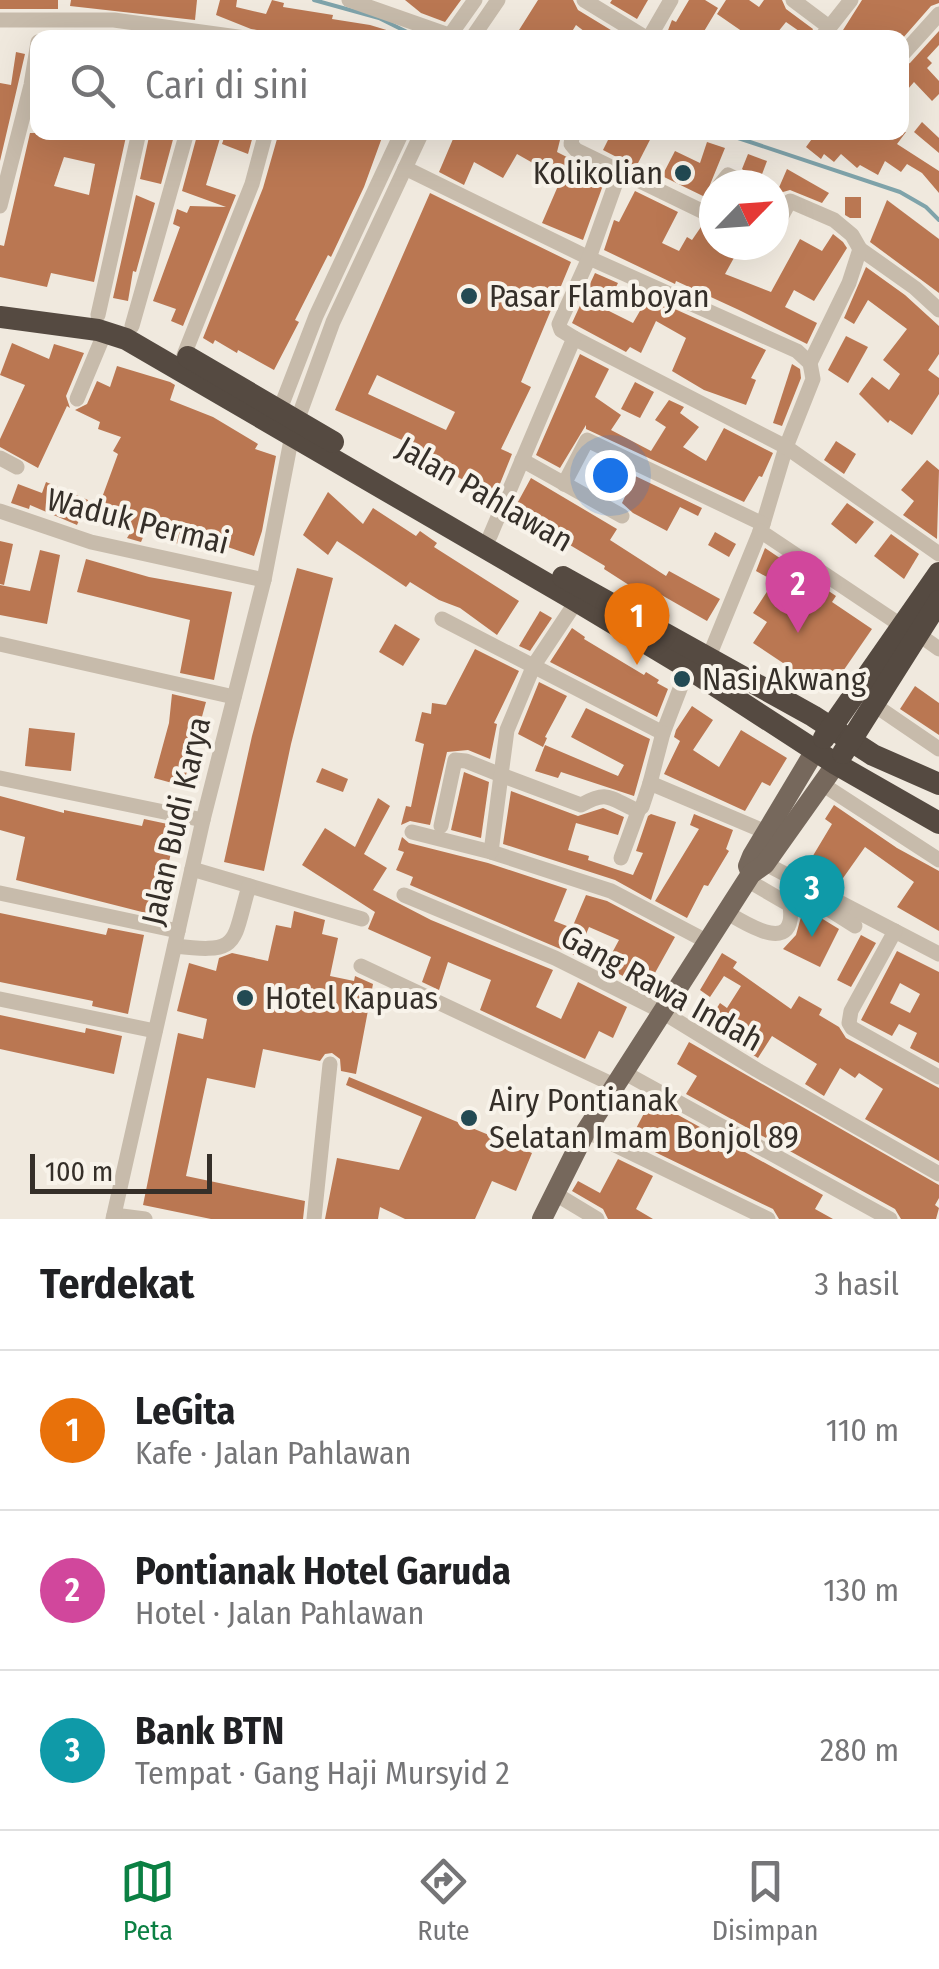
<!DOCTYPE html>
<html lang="id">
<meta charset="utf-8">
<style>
body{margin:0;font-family:"Fira Sans Condensed",sans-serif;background:#f6f6f6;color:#202124}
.compass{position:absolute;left:699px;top:170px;width:90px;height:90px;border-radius:50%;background:#fff;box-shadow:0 10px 40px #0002;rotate:65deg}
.scale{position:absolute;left:30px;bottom:25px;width:182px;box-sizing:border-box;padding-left:10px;border:5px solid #352f29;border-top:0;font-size:28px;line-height:35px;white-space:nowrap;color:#352f29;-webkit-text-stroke:8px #f8f3ea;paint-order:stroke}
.you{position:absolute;left:610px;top:475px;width:35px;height:35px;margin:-25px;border:8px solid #fff;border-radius:50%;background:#1a73e8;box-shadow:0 0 0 15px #1a73e833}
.badge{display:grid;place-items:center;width:65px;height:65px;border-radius:50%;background:#0b8043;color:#fff;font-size:32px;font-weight:700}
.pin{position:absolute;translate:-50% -82px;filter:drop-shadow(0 2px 5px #0008)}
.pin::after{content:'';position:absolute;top:52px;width:35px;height:30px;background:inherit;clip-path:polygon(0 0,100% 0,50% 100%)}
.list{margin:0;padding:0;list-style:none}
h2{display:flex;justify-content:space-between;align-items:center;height:130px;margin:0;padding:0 40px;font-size:42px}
h2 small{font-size:32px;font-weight:400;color:#757577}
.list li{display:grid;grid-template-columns:65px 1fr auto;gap:30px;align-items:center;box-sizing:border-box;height:160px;padding:0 40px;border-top:2px solid #e0e0e0}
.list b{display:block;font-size:38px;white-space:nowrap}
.list p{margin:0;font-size:32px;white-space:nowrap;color:#757577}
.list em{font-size:32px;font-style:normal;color:#757577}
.icon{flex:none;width:55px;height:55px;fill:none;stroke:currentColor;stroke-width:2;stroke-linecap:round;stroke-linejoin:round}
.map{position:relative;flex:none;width:939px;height:1219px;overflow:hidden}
.search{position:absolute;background:#fff;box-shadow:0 10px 40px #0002;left:30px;right:30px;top:30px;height:110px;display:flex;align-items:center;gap:25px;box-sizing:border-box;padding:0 35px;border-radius:20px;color:#757577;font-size:38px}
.sheet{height:610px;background:#fff}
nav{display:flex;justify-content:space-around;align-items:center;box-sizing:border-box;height:140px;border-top:2px solid #e0e0e0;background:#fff;font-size:28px;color:#757577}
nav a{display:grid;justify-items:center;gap:5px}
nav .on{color:#0b8043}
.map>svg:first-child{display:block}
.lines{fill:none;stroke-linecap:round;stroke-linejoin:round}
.stream{stroke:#7fa3aa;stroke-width:4}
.building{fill:#ba7752;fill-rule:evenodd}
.minor{stroke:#c7bbab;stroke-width:15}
.major{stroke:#76685c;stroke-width:20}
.highway{stroke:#554a41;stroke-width:22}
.poi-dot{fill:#234a53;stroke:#f8f3ea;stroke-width:4}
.labels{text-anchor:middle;stroke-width:8;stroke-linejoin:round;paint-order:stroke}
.poi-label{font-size:32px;fill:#352f29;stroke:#f8f3ea;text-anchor:start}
.street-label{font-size:32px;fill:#352f29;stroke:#f8f3ea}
</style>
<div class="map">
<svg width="939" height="1219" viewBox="0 0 939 1219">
<rect width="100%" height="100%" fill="#f0e9de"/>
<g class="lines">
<g class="stream">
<path d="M314,0L379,18L419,38"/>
<path d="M720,132L900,192L926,207L939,220"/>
</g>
</g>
<g class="building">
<rect x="0" y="0" width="58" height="9"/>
<path d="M71,0H197L195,20L70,6Z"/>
<path d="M220,0H237L236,7L266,14L272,0L284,3L283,7L333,15L332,19L370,25L403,35L402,38H306L251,29L216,15Z"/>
<path d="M405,0H461L445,22L421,13Z"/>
<path d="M538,0H573L578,10L624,38H593L576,25L568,38H514Z"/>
<path d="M612,0H648L637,19L610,3Z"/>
<path d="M689,0H705L718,8L700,38H665L672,20L676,22Z"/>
<path d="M726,0H749L759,7L764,0H782L786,9L813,29L809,38L786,22L773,38H738L743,32L717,14Z"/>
<path d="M862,0H939V3L931,6L902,39L838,38Z"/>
<path d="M51,31H113L159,38H50Z"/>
<path d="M939,31V45L927,58L932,63L927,68L939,81V94L932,101L914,82L902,96V66L910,63Z"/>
<path d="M16,52L25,54L0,161V83L11,85Z"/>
<path d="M922,122L939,138V153L914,132Z"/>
<path d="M127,132L94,282L51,273L47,287L0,277V245L4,246L30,133ZM64,157L95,164L89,195L54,186Z"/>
<path d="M150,132H175L161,184L140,179Z"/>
<path d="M198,132L221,135L206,185L236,195L183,326L171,321L176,309L153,301L180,227L173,224L177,209L187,213L190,206L226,207L182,191Z"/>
<path d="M226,132H254L248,154L222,144Z"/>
<path d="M279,132H384L364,187L331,257L328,255L295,320L299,322L274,370L238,350L237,353L215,340L213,344L203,338L263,188Z"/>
<path d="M456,132H562L557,152L606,177L583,240L542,223L561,179L517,154L503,178L474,162L464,185L439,172Z"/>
<path d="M612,132H654L636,167L603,150Z"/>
<path d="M817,132H906L897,144L939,171V193L922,173L907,164L901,172L885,161L878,175L860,165L857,168L841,154L834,162L824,154L821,159L806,147Z"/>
<path d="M707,142L725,148L705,197L662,176L675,151L700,163Z"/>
<path d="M748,154L767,161L759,182L742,169Z"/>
<path d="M787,169L829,193L822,203L790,190L783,192L774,207V199Z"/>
<path d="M635,191L678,212L662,243L679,251L687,237L692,240L703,224L714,228V245H741L725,274L771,292L800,239L822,251L833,234L843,242L847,248L814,301L794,290L785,307L817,323L807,344L739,310L676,281L675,284L604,250L614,220L619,222Z"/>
<path d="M430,193L571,262L521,382L531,387L501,449L512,454L495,496L436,466L440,457L335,410ZM377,375L455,412L446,430L368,394Z"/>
<path d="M136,195L155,203L136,272L133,271L128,301L113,298Z"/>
<path d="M845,197H861V218H850L845,215Z"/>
<path d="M887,200L939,239V293L870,242Z"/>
<path d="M866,267L905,295L939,326V354L928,370L939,378V394L912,435L890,420L888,423L859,394L872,377L889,390L900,374L883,360L907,329L868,300L854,324L844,318Z"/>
<path d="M595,273L618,283L605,309L633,323L648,297L766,350L751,378L756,380L746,405L704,390L672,371L686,338L656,321L641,353L630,347L626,352L572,323Z"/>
<path d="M846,336L868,347L848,383L828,370Z"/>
<path d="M12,343L49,359L54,344L84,353L66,396L70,408L67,406L38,468L0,447V439L25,385L0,375Z"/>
<path d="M580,354L609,369L595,397L621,415L611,430L651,451L666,427L655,420L669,400L684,407L680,413L699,427L683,447L706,461L724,428L773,453L762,477L759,476L744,502L586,429V425L560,468L536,455Z"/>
<path d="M792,364L800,369L801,378L782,426L773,423Z"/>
<path d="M117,366L170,382L175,385L170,400L213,417L258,444L255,449L276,456L262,531L254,556L216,543L215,546L188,538L184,547L174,542L175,539L147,528L141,542L127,538L130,533L108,525L114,508L100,503L118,454L113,451L121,437L98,429L100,422L75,410L87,404L97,381L110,387Z"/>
<path d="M635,382L654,392L640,418L621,409Z"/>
<path d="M836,441L856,454L844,474L824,460Z"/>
<path d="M927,460L939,470L937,539L903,515L914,501L901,490Z"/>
<path d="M606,462L702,508L698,516L680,507L667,531L633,513L622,503L630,486L594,487L591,464Z"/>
<path d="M531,478L617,529L610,540L666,576L669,571L720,599L707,621L651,589L646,596L604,569L605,566L513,511Z"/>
<path d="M46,482L88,500L77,525L30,505L29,509L11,503L18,484L42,493Z"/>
<path d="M328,492L363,524L373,508L416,536L420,531L437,543L434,547L519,601L497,635L460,608L439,600L410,582L406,587L337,541L328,555L303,535Z"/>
<path d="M847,503L874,522L856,544L831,524Z"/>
<path d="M715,532L736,544L729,557L708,545Z"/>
<path d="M891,534L919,554L904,579L874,556Z"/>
<path d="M0,541L13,544L4,585L0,584Z"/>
<path d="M765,548L836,596L832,602L872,629L828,693L753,643L767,622L753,613L774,581L756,571Z"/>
<path d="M40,550L60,555L47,624L0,615V585L30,591Z"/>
<path d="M86,559L149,577L232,592L214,680L180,673L190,620L77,592Z"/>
<path d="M297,568L333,578L291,744L264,871L224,862L252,736Z"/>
<path d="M540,611L552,618L530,651L519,646Z"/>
<path d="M395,624L420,639L403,666L379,652Z"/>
<path d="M572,628L585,637L584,639L644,675L646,672L659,680L657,683L668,689L657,717L550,662Z"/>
<path d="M475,649L519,671L494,723L497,724L490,759L468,750L447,752L430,825L410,821L401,825L406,806L411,807L424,744L415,741L422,712L431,714L432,703L446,705Z"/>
<path d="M539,682L567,696L545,737L547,738L543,747L518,734Z"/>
<path d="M915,686L939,703V735L900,709Z"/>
<path d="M172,694L206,702L183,786L154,778L169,723Z"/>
<path d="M692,706L713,720L693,750L719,767L741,730L787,758L770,786L762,782L745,811L664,774L680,741L674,737L676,730Z"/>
<path d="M586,708L650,739L634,796L561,772L558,778L535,771L545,745L618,776L624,765L571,737Z"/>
<path d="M29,728L75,733L71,771L25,766Z"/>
<path d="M322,768L348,779L343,792L316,782Z"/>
<path d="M464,772L489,782L481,838L451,830Z"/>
<path d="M511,791L578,816L603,808L624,817L618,835L576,823L568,850L589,856L588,860L633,875L643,853L636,851L648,816L651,814L676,822L651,900L615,880L503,844Z"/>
<path d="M0,796L64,813V810L142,826L144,819L177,826L166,875L159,874L150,914L16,880L25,837L0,830Z"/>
<path d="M378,798L390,806L364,854L387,868L373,890L431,920L553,970L536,1007L561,1019L578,982L627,1007L613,1038L599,1031L585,1059L480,1010L491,980L448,962L439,990L422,982L431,957L368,929L375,912L302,865L325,828L355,847Z"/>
<path d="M834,805L897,848L939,871V931L897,907L914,882L865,847L836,888L805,869L832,824L825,819Z"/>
<path d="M694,814L733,830L726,849L729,851L708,886L704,885L687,918L655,901L699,829L690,825Z"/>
<path d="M402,837L409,843L488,863L567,889L554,921L572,928L586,895L607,901L675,937L646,989L605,966L619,940L589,927L577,956L410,885L413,877L396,870L404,852L398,850Z"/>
<path d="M294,911L325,920L322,934L338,938L330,976L354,981L355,976L373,984L356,1074L341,1071L340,1059L332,1053L325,1054L320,1061L263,1049L255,1088L207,1078L186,1176L305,1201L303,1219H211L143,1205L178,1033L203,1039L207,1019L177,1011L189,963L216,971L219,958L232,953L268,961L276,925L291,928Z"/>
<path d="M0,913L106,935L108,928L144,935L128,1014L92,1006L93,1001L0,982Z"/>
<path d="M801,917L821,918L839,929L820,967L783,949L796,935Z"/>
<path d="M861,935L876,943L851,987L837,980Z"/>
<path d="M897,951L939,972V1063L910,1048L917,1033L899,1024L892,1036L861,1020ZM900,983L920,994L910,1013L890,1003Z"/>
<path d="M722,953L737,962L733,968L791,1009L799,996L822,1009L819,1015L839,1027L846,1038L939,1088V1161L865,1119L883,1089L859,1073L855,1078L840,1068L824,1096L805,1084L817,1064L772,1036L758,1058L706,1025L720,1003L727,1008L741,986L724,976L710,997L700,990Z"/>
<path d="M0,1015L85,1033L86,1028L122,1036L114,1074L0,1049Z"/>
<path d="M689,1042L939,1185V1198L935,1205L939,1208L936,1219H901L895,1209L686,1094L697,1076L677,1064Z"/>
<path d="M349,1077L532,1153L516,1191L492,1181L475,1219H405L380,1207L378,1219H325L337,1158L399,1170L422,1117L346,1085Z"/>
<path d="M651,1100L823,1195L815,1209L833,1219H779L773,1209L630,1140Z"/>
<path d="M618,1159L653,1176L636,1209L653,1219H608L603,1209L572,1191L578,1181L600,1193Z"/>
</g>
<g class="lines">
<g class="minor">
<path d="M349,0L449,35"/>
<path d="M584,0L646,38"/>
<path d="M793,0L829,27"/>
<path d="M0,20H114L245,38"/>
<path d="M448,38L475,0"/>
<path d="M472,38L498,0"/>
<path d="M649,38L671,0"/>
<path d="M821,38L851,0"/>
<path d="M902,55L939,14"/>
<path d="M573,132L571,144L576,150L714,217"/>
<path d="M405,168L589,258L797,351L810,363L813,379L786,447L763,524L708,659"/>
<path d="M720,185L728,175L748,185"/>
<path d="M0,206L31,85L38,42"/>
<path d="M774,230L790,201L834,220L852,235L860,249L915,288L939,310"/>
<path d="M98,315L139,132"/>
<path d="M132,326L187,132"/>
<path d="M574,338L786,447L939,554"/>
<path d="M184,355L252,184L266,132"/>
<path d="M810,363L849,283L860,249"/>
<path d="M77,399L105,332"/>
<path d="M277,417L316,316L402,132"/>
<path d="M0,458L17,467"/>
<path d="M522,460L622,516"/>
<path d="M564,484L587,440L763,524"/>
<path d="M0,511L91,542L264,580"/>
<path d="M760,531L902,626"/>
<path d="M490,536L574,338L561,330L559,324L589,258L620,171"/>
<path d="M442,619L663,733L688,668"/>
<path d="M918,634L939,649"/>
<path d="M0,644L234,697"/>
<path d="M873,704L939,749"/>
<path d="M0,778L203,820"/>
<path d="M650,783L663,733"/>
<path d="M822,784L939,860"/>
<path d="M441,826L455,760L466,761L501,775L507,730L534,665L576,602"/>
<path d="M412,832L491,852L611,891L708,942"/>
<path d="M491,852L501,775L581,805C608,790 609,798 636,810L642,807L650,783L766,832"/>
<path d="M621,858L639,809"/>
<path d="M760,861L939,954"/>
<path d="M192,869L362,919"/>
<path d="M0,893L178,931"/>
<path d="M404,895L555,958L661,1011L757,1070L939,1174"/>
<path d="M790,905L825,907L855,926"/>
<path d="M726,912C746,924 797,957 790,905L747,880"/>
<path d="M895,931L851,1011L849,1023L852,1028L939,1077"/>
<path d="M175,946C241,954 232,944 249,886"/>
<path d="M361,966L616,1086"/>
<path d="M0,999L155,1031"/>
<path d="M625,1073L890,1219"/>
<path d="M586,1131L768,1219"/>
<path d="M554,1193L597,1219"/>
<path d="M114,1215L145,1219"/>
<path d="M113,1219L203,820L264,580L292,435L333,322L422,132"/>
<path d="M314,1219L330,1064"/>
</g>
<g class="major">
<path d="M751,874L748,866L752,856L816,749"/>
<path d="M542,1219L586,1131L751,874L765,864L836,764"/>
</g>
<g class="highway">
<path d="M0,317L98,330L126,339L573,599L688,668L836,764L939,823"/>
<path d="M188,357L333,442"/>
<path d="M563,577L813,716L873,755L939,784"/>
<path d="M824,738L939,573"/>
<path d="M843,753L939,601"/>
</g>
</g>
<g class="poi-dot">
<circle cx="683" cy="173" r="10"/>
<circle cx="469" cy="296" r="10"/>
<circle cx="682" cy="679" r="10"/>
<circle cx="245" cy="998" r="10"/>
<circle cx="469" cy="1118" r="10"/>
</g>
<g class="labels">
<g class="poi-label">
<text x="663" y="184" text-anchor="end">Kolikolian</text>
<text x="489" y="307">Pasar Flamboyan</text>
<text x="702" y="690">Nasi Akwang</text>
<text x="265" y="1009">Hotel Kapuas</text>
<text x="489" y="1111">Airy Pontianak<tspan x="489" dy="37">Selatan Imam Bonjol 89</tspan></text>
</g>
<g class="street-label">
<text transform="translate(485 494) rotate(30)" y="11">Jalan Pahlawan</text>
<text transform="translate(138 521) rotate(14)" y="11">Waduk Permai</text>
<text transform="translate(176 821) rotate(-77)" y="11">Jalan Budi Karya</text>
<text transform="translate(662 988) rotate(29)" y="11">Gang Rawa Indah</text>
</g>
</g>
</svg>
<svg class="compass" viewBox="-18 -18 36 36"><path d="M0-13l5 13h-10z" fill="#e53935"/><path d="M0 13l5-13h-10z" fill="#757577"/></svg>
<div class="scale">100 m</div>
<div class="you"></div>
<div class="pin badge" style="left:637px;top:665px;background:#e8710a">1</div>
<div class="pin badge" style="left:798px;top:633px;background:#d1479c">2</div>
<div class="pin badge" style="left:812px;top:937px;background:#0f9aa8">3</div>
<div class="search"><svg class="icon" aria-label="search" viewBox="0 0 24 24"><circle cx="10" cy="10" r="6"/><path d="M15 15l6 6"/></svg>Cari di sini</div>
</div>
<section class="sheet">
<h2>Terdekat<small>3 hasil</small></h2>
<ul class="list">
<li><span class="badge" style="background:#e8710a">1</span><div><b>LeGita</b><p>Kafe · Jalan Pahlawan</p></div><em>110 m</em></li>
<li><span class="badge" style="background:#d1479c">2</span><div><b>Pontianak Hotel Garuda</b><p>Hotel · Jalan Pahlawan</p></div><em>130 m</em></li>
<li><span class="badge" style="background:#0f9aa8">3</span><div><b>Bank BTN</b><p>Tempat · Gang Haji Mursyid 2</p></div><em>280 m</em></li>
</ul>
</section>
<nav>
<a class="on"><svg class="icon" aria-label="map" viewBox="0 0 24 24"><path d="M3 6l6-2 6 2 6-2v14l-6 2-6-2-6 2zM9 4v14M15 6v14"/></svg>Peta</a>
<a><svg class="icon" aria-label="directions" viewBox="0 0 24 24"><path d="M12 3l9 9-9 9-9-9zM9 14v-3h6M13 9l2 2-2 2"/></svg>Rute</a>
<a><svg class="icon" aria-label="saved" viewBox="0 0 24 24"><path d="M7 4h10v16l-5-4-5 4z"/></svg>Disimpan</a>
</nav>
